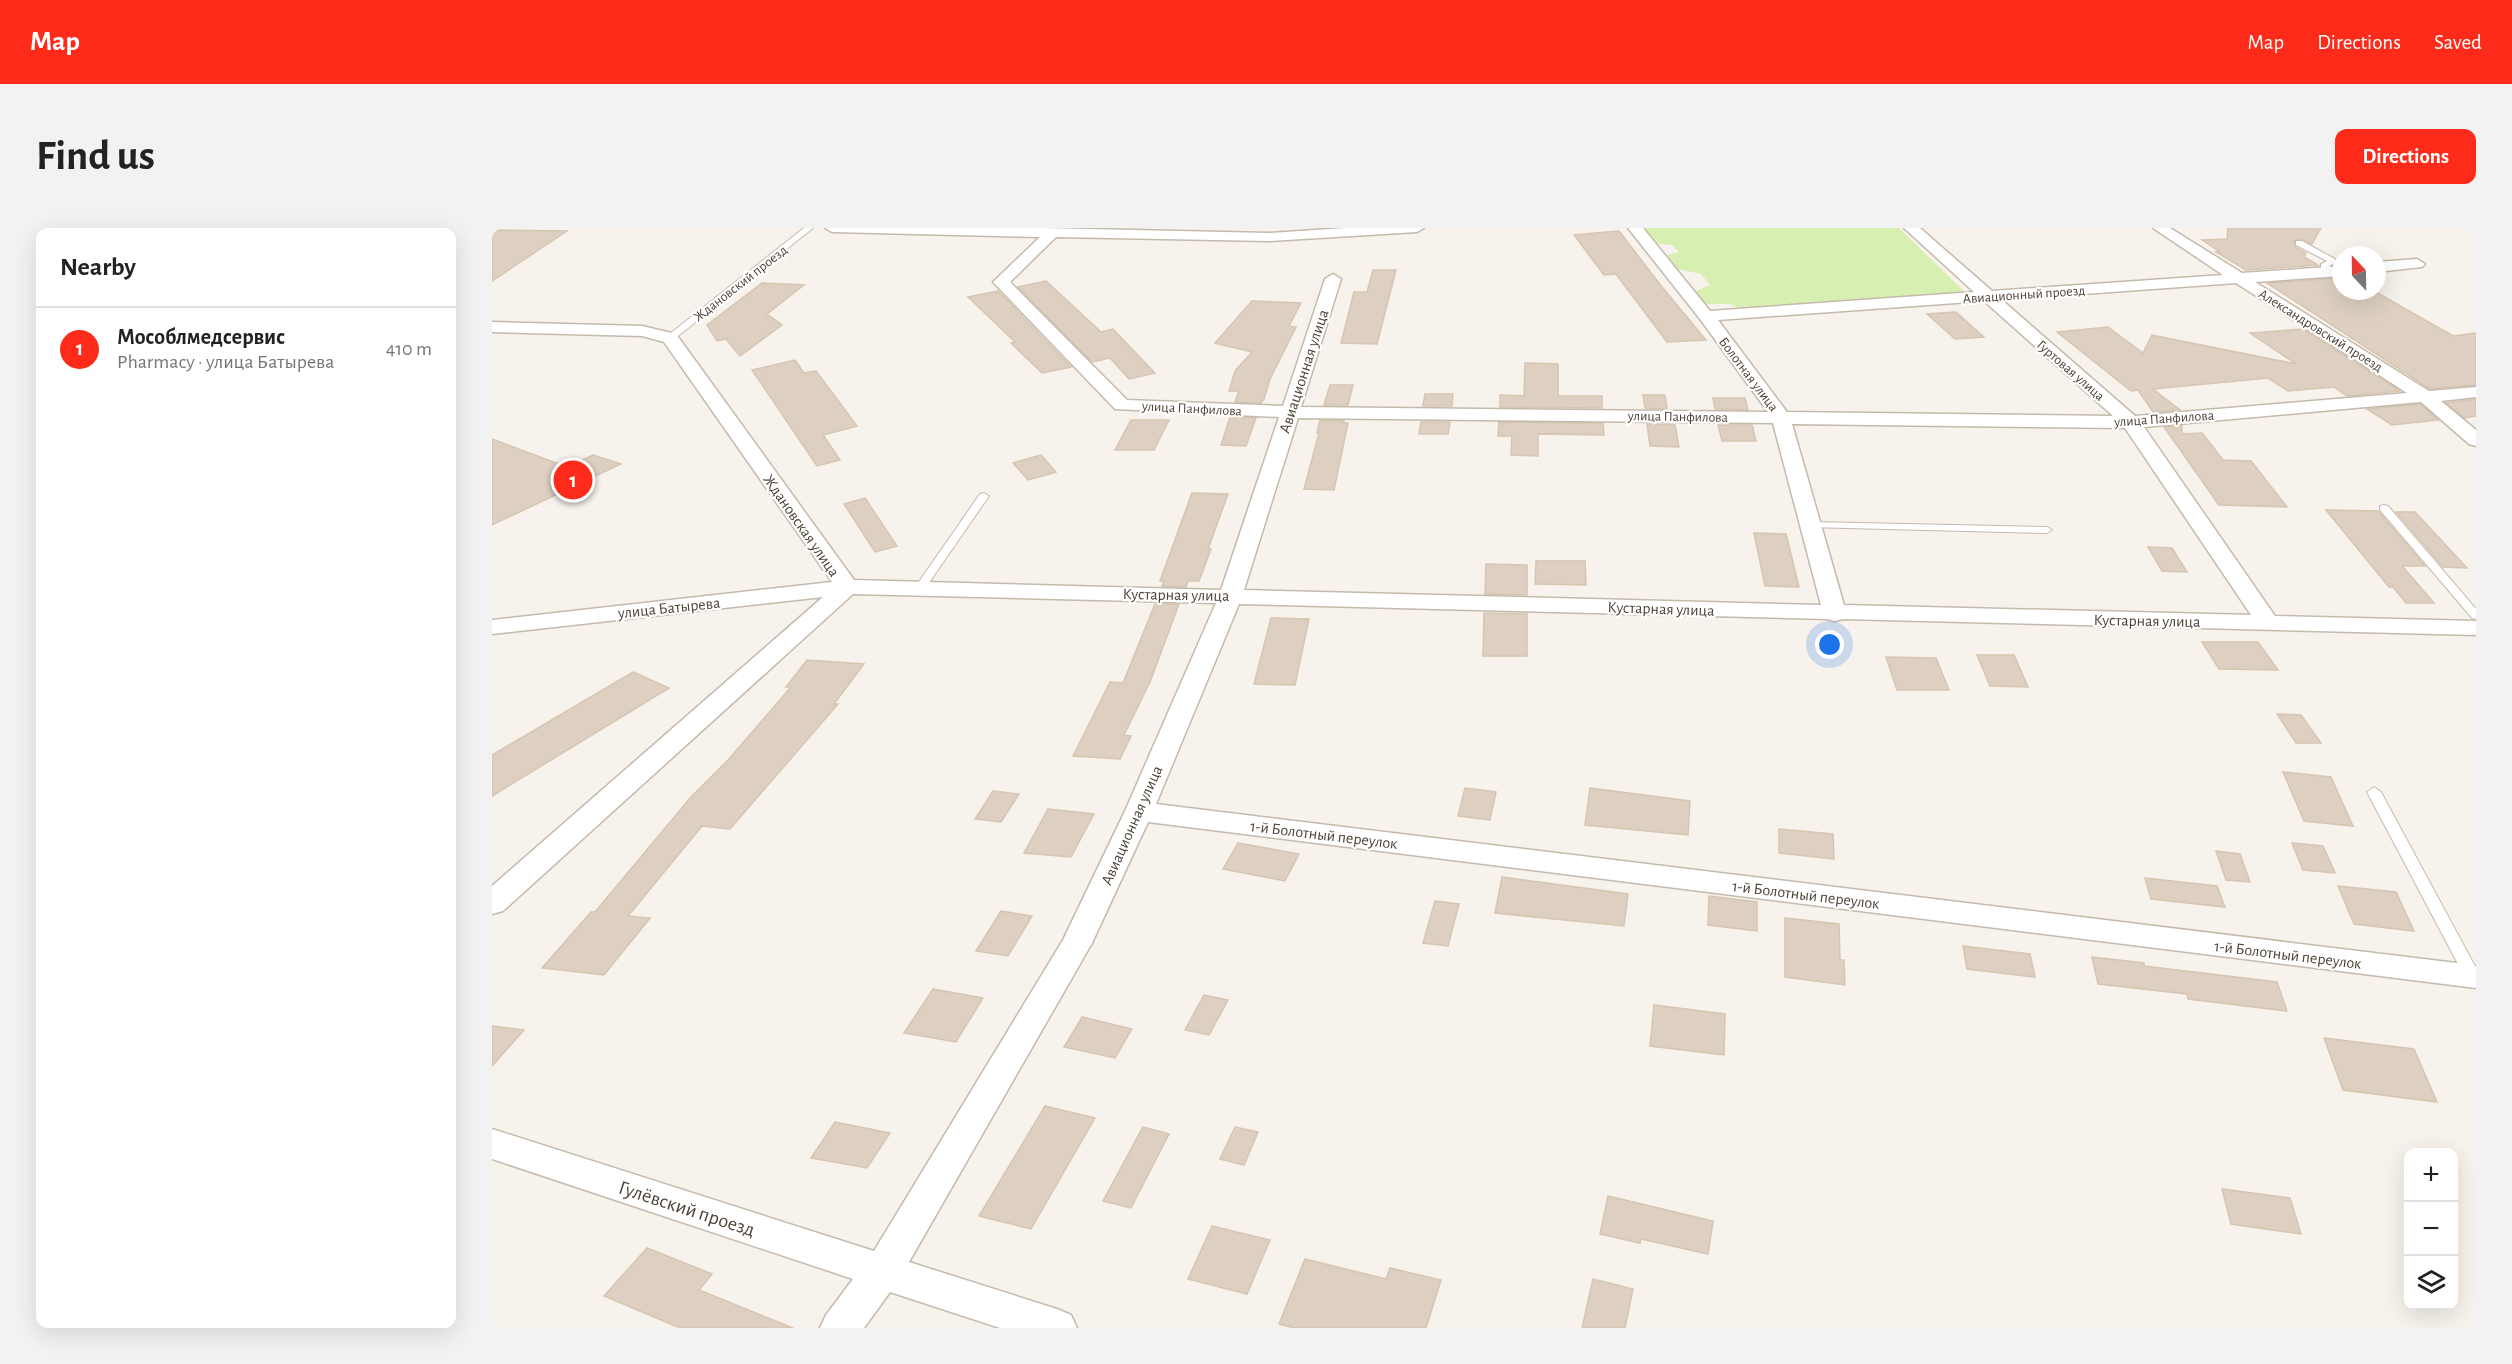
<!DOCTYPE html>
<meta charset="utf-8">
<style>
body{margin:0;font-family:"Alegreya Sans",sans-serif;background:#f2f2f2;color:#222}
.controls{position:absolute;right:18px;bottom:18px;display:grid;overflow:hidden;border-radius:12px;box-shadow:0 6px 24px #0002}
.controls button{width:54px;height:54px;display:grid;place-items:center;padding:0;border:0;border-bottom:2px solid #e0e0e0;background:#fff;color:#222;font:30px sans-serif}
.compass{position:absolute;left:1840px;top:18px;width:54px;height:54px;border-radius:50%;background:#fff;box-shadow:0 6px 24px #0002;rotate:338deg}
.you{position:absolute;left:1338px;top:417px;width:21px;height:21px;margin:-15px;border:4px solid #fff;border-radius:50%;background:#1a73e8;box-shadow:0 0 0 9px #1a73e833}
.badge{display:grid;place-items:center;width:39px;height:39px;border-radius:50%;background:#ff2b1a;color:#fff;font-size:20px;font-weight:700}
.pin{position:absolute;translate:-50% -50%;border:3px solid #fff;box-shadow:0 2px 6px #0006}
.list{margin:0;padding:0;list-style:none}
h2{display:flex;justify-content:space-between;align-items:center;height:78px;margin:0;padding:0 24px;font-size:26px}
h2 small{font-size:20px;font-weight:400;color:#767676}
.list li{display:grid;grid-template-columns:39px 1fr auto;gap:18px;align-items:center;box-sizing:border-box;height:84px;padding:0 24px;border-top:2px solid #e0e0e0}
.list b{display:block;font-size:22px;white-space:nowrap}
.list p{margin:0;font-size:20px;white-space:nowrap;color:#767676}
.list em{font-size:20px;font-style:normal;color:#767676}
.icon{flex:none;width:33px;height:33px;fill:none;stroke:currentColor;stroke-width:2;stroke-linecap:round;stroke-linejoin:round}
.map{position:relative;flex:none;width:1984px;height:1100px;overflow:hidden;border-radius:12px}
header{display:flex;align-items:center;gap:36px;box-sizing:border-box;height:84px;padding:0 30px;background:#ff2b1a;color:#fff}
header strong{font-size:28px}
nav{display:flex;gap:33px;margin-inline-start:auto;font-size:21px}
.intro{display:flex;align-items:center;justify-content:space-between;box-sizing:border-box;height:144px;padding:0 36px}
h1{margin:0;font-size:42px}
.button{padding:15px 27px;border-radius:12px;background:#ff2b1a;color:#fff;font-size:21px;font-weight:700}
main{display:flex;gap:36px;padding:0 36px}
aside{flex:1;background:#fff;border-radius:12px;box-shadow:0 6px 24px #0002}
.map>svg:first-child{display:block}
.green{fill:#d7efb0}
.building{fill:#ddd0c2;stroke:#d6c5b1;stroke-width:1.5}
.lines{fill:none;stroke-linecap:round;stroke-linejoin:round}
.service-casing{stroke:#c4baac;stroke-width:2}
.minor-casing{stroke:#c4baac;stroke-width:3}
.service{fill:#fff;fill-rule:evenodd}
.minor{fill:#fff;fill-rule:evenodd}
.labels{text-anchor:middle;stroke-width:4.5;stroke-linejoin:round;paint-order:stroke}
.far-street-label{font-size:14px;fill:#4d4337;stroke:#fff}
.street-label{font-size:16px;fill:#4d4337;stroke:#fff}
.near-street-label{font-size:20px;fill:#4d4337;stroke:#fff}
</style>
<header>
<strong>Map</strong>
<nav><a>Map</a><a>Directions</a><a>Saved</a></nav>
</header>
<div class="intro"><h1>Find us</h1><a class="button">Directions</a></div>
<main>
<aside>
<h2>Nearby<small></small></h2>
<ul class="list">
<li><span class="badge">1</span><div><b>Мособлмедсервис</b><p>Pharmacy · улица Батырева</p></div><em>410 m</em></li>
</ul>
</aside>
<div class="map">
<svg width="1984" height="1100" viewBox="0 0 1984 1100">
<rect width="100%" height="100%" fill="#f7f2eb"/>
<path class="green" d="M1152,0H1407L1477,68L1248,82L1239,76H1213L1202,64L1218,57L1209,46L1182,40L1172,28L1187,24L1180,17L1163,15Z"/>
<g class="building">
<path d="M1736,0H1829L1820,16L1810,11L1802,13L1803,19L1814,25L1812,29L1826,37L1754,42L1724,24H1728L1710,12L1735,11Z"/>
<path d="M0,2L75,3L0,53Z"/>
<path d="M1127,3L1170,59L1214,112L1175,114L1124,46L1112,47L1082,7Z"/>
<path d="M881,42H904L885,116L849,115L862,64H875Z"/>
<path d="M1848,50L1849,63H1882L1961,108L1984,105V157L1938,161L1775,55Z"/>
<path d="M554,53L609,104L621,101L663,145L637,151L618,130L600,134L526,59Z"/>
<path d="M270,55L312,57L275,86L290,97L248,128L234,111L225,113L215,97Z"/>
<path d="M506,63L579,139L550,145L519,115L523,114L476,69Z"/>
<path d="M760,73L809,75L797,98L804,99L778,151L772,171L769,175L743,174L747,163H737L743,143L760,124L723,115Z"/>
<path d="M1464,84L1492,109L1463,111L1435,86Z"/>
<path d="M1616,99L1651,125L1660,107L1804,136L1758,105L1811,101L1908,163L1855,168L1842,159L1796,163L1776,150L1661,161L1688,182L1661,184L1646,162L1639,163L1565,104Z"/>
<path d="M303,132L312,145L324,143L365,198L331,207L348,232L325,238L260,142Z"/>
<path d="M1033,135L1066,136V168H1110V180L1008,179V167L1032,168Z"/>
<path d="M838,157H861L856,177H832Z"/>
<path d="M933,166H961L960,178H931Z"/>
<path d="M1151,167H1173L1175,181L1153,180Z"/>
<path d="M1221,170H1253L1256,182L1223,181Z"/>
<path d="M1984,171V188L1973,190L1954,175Z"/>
<path d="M1928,176L1946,192L1900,197L1875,181Z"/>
<path d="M738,189L764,190L754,218L729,217Z"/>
<path d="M639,192H677L662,222H623Z"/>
<path d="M828,192L852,193L851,195H856L842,262L812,261L827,205H825Z"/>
<path d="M929,194H958L956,206H927Z"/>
<path d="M1007,194L1111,195L1112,207L1046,206V228L1019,227L1020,208H1006Z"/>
<path d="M1155,196L1183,197L1187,219L1158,218Z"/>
<path d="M1226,197H1260L1264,213H1230Z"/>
<path d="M1690,198V206L1710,205L1731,232L1759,233L1795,279L1727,277L1672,199Z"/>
<path d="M0,211L75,239L101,227L129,236L0,297Z"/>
<path d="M549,227L564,244L536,252L521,235Z"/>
<path d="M700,265L736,266L716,321H719L707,353H696L694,359L670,358L672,353H668Z"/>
<path d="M373,270L405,318L383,324L352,276Z"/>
<path d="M1834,282L1886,283L1933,338H1910L1942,375H1914L1901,359H1897Z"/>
<path d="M1904,284H1923L1975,340L1951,339Z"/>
<path d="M1262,305L1294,306L1307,359L1273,358Z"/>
<path d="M1656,319L1680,320L1695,344L1670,343Z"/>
<path d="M1044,333H1093L1094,357L1043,356Z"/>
<path d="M994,336L1035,337V367L993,366Z"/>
<path d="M663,376H687L658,454L632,507L639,508L628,531L581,528L618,454L631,455Z"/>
<path d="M992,385L1035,386V428H991Z"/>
<path d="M779,390L817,391L803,457L762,456Z"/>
<path d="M1710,414H1766L1786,442L1727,441Z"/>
<path d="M1485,427H1522L1536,459L1498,458Z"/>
<path d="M1394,429L1444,430L1457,462H1405Z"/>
<path d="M315,432L372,436L342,476H346L238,601L210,598L136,688L158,690L112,747L50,740L99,684H103L199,569L236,532L299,459H294Z"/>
<path d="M141,444L177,460L0,568V527Z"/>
<path d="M1785,486L1809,487L1829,515H1804Z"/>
<path d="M1791,544L1839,549L1861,598L1812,593Z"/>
<path d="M973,560L1004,564L998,592L966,588Z"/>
<path d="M1098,560L1198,573L1196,607L1093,597Z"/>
<path d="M501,563L527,566L509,594L483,591Z"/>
<path d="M556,581L602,586L579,629L532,625Z"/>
<path d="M1287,601L1341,606L1342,631L1287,625Z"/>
<path d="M746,615L807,626L793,653L731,641Z"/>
<path d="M1800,615L1831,618L1843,645L1811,642Z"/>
<path d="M1724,623L1748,626L1758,654L1734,652Z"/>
<path d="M1010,649L1136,666L1132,698L1003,685Z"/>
<path d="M1653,650L1725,658L1733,679L1659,671Z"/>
<path d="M1846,658L1904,664L1922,703L1862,696Z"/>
<path d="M1217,668L1265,674V703L1216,697Z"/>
<path d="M943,673L967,676L956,718L931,715Z"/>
<path d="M509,683L540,688L516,728L484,723Z"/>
<path d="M1293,690L1347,696L1348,732H1352L1353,757L1293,749Z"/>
<path d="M1471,718L1538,726L1543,749L1475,741Z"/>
<path d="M1600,729L1652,735V738L1785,754L1795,783L1696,771L1695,766L1606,756Z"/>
<path d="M441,761L491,770L464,814L412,805Z"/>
<path d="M712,767L736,772L717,807L693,802Z"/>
<path d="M1162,777L1233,786L1232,827L1158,818Z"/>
<path d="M590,789L640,801L623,830L572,819Z"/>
<path d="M0,798L32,802L0,838Z"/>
<path d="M1832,810L1922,821L1945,874L1851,862Z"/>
<path d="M553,878L603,890L539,1001L487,988Z"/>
<path d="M343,894L398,905L375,940L319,930Z"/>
<path d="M651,899L677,906L639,980L611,973Z"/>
<path d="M743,899L766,904L752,937L728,931Z"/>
<path d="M1730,961L1798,970L1809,1006L1739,996Z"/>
<path d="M1116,968L1221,993L1216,1026L1149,1011L1148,1015L1108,1006Z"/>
<path d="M720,998L778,1012L755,1066L696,1051Z"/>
<path d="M155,1020L220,1046L207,1062L301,1100H188L112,1068Z"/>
<path d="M813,1031L894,1051L898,1040L949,1052L934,1100H802L787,1096Z"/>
<path d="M1101,1051L1141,1061L1133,1100H1090Z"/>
</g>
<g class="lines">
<defs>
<g id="service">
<path d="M312,0H321L181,112H175V108Z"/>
<path d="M1804,13H1810L1843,31V35L1837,38L1844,41V45H1838L1829,40V36L1835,33L1804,17Z"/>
<path d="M492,265L497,268L432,362H424V358L488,266Z"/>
<path d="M1892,277L1896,278L1984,381V391L1980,390L1888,282V278Z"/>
<path d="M1319,294L1555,299L1560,302L1555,305L1315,299L1314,297Z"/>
<path d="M1882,559L1889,564L1984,740V754L1975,753L1875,564Z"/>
</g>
<g id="minor">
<path d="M333,0H552L777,5L853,0H932L925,4L777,13L564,9L518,54L635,172L791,178L833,51L841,46L849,51L809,179L1276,184L1208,91L1136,0H1151L1218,83L1482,64L1412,0H1428L1500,63L1731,47L1661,0H1678L1750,45L1849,38V48L1763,54L1937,163L1984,159V169L1949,173L1984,202V218L1977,216L1929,174L1652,199L1783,388L1984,393V407L1351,391L1343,393L1335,391L747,376L664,576L1981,737L1984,738V760L656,594L600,715L417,1034L565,1081L579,1087L585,1100H508L398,1064L372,1100H328L334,1087L361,1051L0,931V901L382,1023L571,712L633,583L724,375L361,366L11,683L0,686V658L331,369L0,406V392L340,354L172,114L150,108L0,104V94L150,98L184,106L362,352L729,362L787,189L623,181L501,54L548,9L340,4ZM1744,55L1915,165L1643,188L1510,72ZM1492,73L1621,188L1295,184L1226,92ZM806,190L1281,195L1329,377L752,362ZM1300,196L1633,200L1759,387L1352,377Z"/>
<path d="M1925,31L1933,36L1930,39L1885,44V34Z"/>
</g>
</defs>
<use href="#service" class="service-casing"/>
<use href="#minor" class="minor-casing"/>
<use href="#service" class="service"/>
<use href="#minor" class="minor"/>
</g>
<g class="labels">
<g class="far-street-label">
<text transform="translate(248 55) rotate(-38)" y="5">Ждановский проезд</text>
<text transform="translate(1532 66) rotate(-4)" y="5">Авиационный проезд</text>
<text transform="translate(1829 102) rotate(32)" y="5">Александровский проезд</text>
<text transform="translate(1579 142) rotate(41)" y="5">Гуртовая улица</text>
<text transform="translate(1257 146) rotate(53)" y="5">Болотная улица</text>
<text transform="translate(700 180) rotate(3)" y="5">улица Панфилова</text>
<text transform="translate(1186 188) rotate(1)" y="5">улица Панфилова</text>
<text transform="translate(1672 190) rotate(-4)" y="5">улица Панфилова</text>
</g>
<g class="street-label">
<text transform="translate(811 143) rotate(-72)" y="6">Авиационная улица</text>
<text transform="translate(310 297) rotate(55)" y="6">Ждановская улица</text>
<text transform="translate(684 366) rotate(1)" y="6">Кустарная улица</text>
<text transform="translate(177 379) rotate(-6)" y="6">улица Батырева</text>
<text transform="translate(1169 380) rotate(2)" y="6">Кустарная улица</text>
<text transform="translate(1655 392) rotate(1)" y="6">Кустарная улица</text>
<text transform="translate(639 597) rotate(-66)" y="6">Авиационная улица</text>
<text transform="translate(832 606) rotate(7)" y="6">1-й Болотный переулок</text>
<text transform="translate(1314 666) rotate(7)" y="6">1-й Болотный переулок</text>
<text transform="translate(1796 726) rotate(7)" y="6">1-й Болотный переулок</text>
</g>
<g class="near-street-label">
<text transform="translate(195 980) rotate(18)" y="7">Гулёвский проезд</text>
</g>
</g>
</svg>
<div class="controls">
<button>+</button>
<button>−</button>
<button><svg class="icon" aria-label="layers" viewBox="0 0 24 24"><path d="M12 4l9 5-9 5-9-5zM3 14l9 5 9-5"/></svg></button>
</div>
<svg class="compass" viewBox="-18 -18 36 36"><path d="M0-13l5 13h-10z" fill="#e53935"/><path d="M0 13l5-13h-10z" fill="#767676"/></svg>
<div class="you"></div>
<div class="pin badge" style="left:81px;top:252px">1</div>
</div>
</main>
